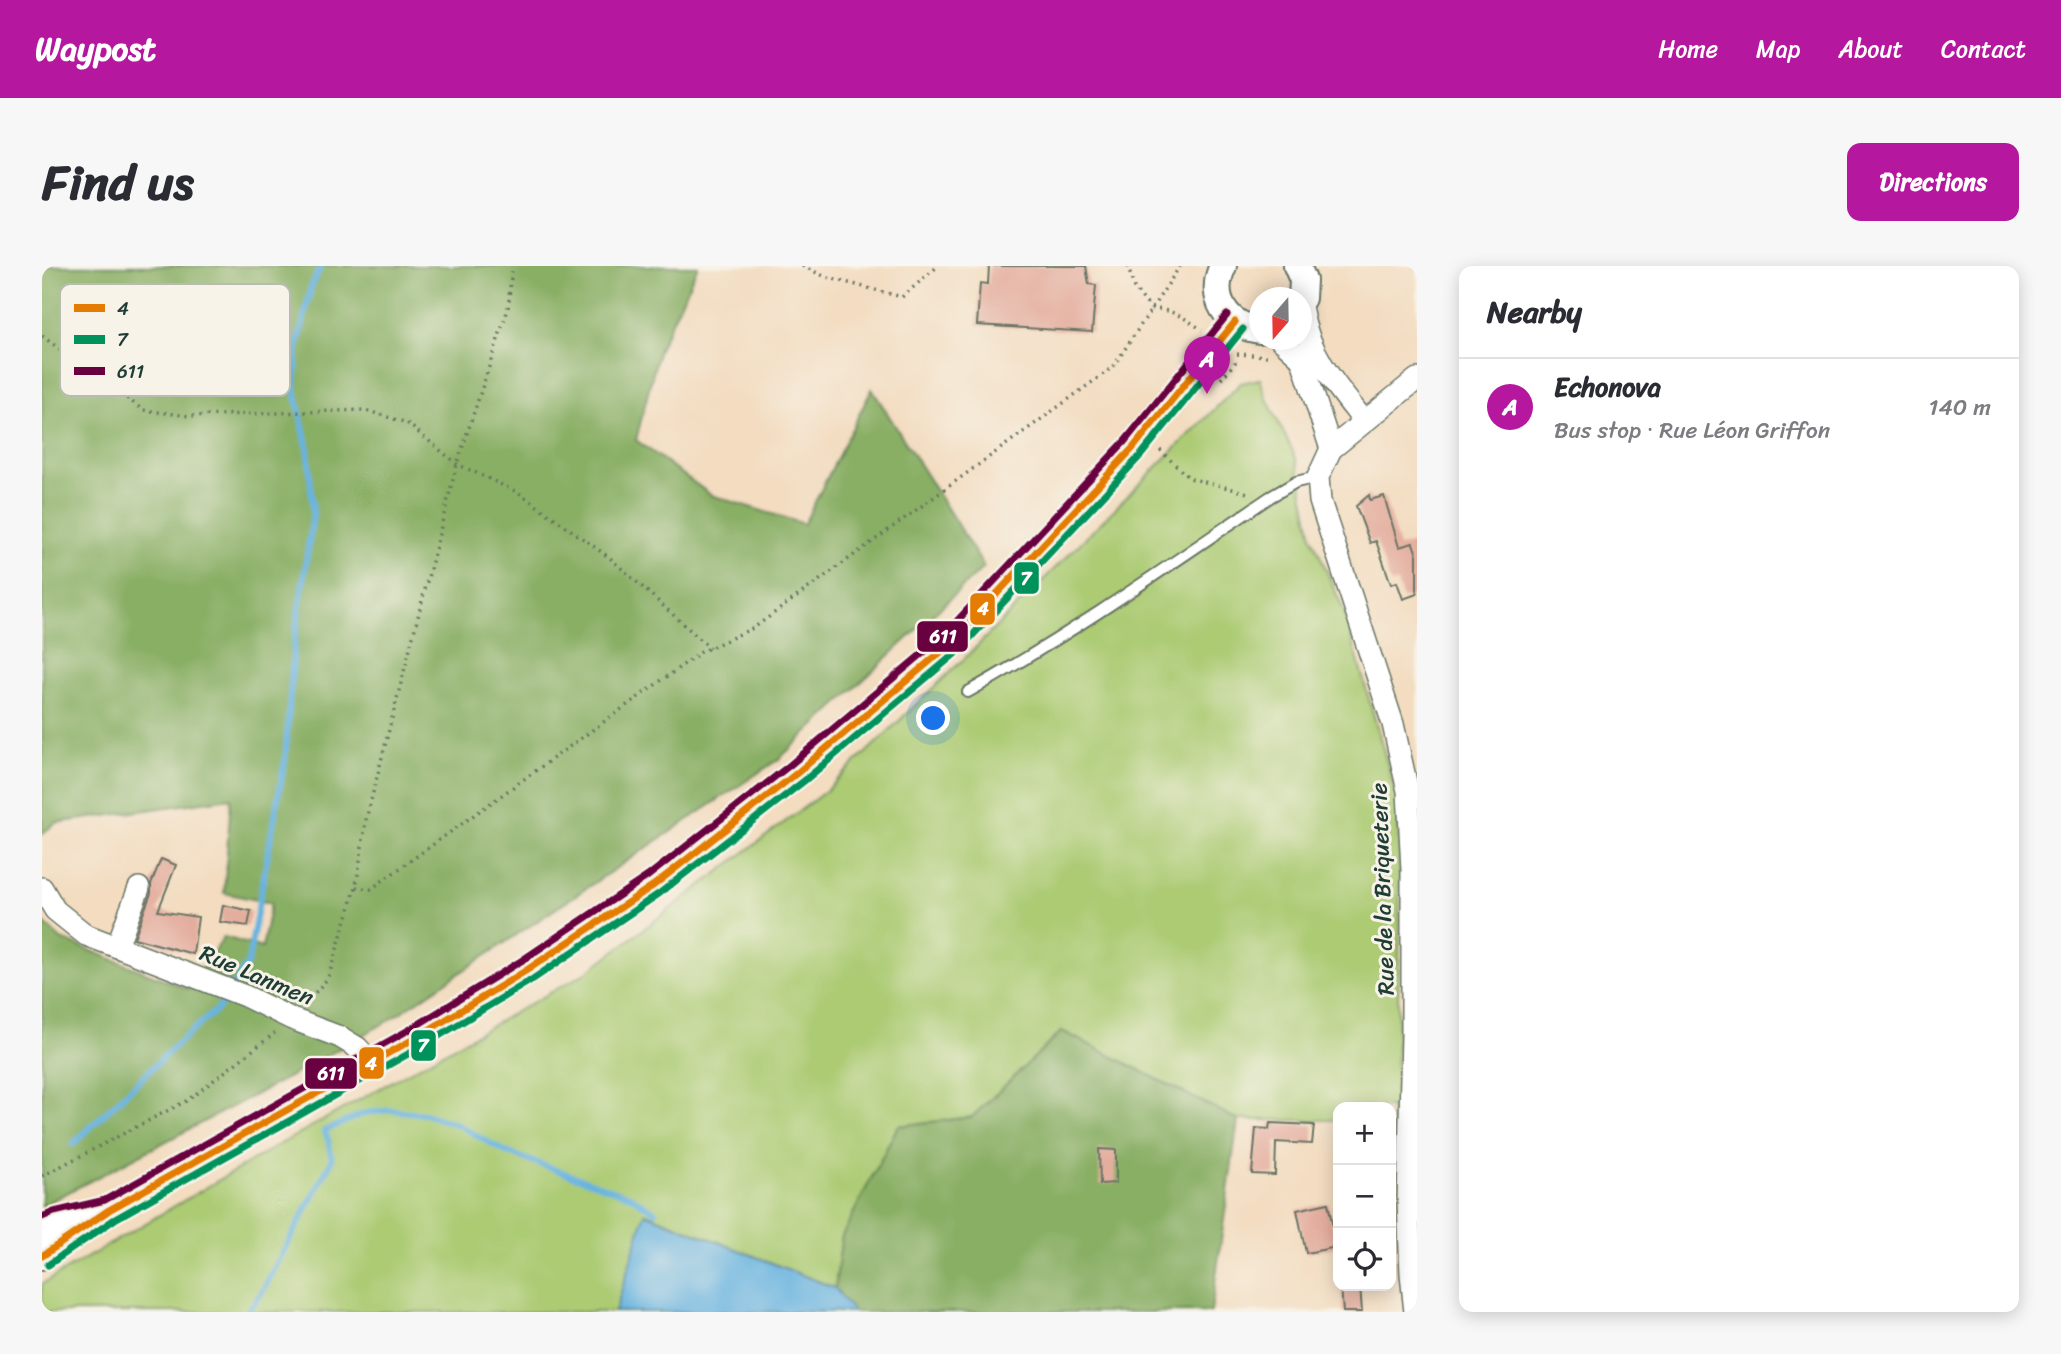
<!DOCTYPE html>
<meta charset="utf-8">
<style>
body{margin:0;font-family:Sriracha,sans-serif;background:#f7f7f7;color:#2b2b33}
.controls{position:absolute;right:21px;bottom:21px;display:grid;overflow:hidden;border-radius:14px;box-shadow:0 4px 18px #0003}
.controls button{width:63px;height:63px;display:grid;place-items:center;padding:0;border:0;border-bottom:2px solid #e1e1e2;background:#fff;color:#2b2b33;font:35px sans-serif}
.compass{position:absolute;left:1207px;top:21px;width:63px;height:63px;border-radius:50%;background:#fff;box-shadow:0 4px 18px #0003;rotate:200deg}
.you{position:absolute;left:892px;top:453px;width:24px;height:24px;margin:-18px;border:5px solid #fff;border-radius:50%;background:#1a73e8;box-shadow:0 0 0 10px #1a73e833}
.badge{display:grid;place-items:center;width:46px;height:46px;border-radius:50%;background:#b5179e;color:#fff;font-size:23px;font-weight:700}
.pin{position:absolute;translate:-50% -58px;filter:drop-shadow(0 2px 4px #0008)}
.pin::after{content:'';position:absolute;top:37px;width:24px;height:21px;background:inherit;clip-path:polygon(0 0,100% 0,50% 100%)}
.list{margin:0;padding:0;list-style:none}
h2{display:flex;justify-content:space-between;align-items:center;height:91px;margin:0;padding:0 28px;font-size:30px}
h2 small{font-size:23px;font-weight:400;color:#7c7c81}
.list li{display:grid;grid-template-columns:46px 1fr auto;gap:21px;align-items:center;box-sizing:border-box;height:98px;padding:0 28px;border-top:2px solid #e1e1e2}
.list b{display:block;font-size:26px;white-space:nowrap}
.list p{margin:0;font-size:23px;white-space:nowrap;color:#7c7c81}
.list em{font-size:23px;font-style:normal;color:#7c7c81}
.icon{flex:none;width:38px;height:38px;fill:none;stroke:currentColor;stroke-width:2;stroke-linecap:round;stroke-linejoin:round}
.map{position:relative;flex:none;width:1375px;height:1046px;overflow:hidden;border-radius:14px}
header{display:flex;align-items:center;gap:42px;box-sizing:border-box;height:98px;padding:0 35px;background:#b5179e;color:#fff}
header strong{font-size:33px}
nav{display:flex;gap:38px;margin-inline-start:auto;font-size:24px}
.intro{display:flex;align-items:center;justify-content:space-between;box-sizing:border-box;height:168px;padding:0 42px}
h1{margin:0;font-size:49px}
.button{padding:18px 32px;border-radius:14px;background:#b5179e;color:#fff;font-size:24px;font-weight:700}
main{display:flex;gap:42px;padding:0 42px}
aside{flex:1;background:#fff;border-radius:14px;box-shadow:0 4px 18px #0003}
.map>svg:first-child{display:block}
.green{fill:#accb73;stroke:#668454;stroke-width:2}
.forest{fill:#89af65;stroke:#54764c;stroke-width:2}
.water{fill:#67b3e0;stroke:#43788a;stroke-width:2}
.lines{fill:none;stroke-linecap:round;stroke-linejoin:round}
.stream{stroke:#67b3e0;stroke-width:6}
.building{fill:#e4ae9f}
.service-casing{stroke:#697565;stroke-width:14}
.minor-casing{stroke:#697565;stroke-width:24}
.tertiary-casing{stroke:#697565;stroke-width:30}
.path{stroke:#697565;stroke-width:3.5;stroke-dasharray:2 5;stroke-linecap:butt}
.service{stroke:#fff;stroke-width:10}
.minor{stroke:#fff;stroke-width:21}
.tertiary{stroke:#fff;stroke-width:26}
.bus-1-casing{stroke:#f7f3e8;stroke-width:12}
.bus-2-casing{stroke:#f7f3e8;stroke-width:12}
.bus-3-casing{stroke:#f7f3e8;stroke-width:12}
.bus-1{stroke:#e47c03;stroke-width:7}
.bus-2{stroke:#00925b;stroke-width:7}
.bus-3{stroke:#69003f;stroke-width:7}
.labels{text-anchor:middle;stroke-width:6;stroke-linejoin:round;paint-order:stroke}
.street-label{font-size:23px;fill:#1f3d34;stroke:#f7f3e8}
.key{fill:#f7f3e8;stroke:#b6bcb2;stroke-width:2}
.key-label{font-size:19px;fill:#1f3d34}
.line-badge{stroke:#f7f3e8;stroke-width:2.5}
.badge-label{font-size:19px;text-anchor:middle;font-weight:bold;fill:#fff}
</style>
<header>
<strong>Waypost</strong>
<nav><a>Home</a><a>Map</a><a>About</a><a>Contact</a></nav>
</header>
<div class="intro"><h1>Find us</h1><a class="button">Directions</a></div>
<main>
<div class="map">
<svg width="1375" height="1046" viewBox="0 0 1375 1046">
<rect width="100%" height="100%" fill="#f7f3e8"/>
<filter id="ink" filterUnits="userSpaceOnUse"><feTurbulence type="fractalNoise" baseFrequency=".0143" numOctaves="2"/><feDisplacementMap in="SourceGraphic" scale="14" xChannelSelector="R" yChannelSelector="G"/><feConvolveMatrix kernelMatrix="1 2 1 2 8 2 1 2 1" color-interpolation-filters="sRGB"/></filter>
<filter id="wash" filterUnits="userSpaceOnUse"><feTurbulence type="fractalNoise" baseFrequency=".00686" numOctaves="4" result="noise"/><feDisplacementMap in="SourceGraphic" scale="28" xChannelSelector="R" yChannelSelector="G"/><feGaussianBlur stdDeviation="1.57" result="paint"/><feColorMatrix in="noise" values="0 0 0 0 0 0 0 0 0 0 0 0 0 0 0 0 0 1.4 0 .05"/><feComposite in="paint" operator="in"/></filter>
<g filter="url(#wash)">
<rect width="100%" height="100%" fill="#f3dcc0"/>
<path class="green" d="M1218,113L1224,131L1254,192L1270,271L1302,345L1356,535L1358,660L1353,854H1349V841H1296V854H1196L1020,765L930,851L856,860L800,970L793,1022L604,947L573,1046H0V1018L233,881L545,706L785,524L927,388L1199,117Z"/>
<g class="forest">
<path d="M0,0H656L617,83L594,174L669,229L762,258L830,123L942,301L737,493L346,755L249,810L0,940V655L19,673L146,723L182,671L220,682L229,637L182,627L189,532L13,557L0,568Z"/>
<path d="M1020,765L1196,854L1169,1046H811L793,1022L800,970L856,860L930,851Z"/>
</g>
<path class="water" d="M603,947L793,1022L811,1046H573Z"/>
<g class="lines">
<g class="stream">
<path d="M31,878L135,778L180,739L206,696L243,494L252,377L271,248L266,184L253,124L255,82L269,21L279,0"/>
<path d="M205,1046L220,1026L290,894L286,873L282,865L323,847L350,844L383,848L416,859L464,886L588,930L613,946"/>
</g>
</g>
<g id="blocks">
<g class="building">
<path d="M947,0H1044L1047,18L1054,19L1050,66L935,59L938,17L946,18Z"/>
<path d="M1327,229L1328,234L1342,230L1357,281L1371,277L1375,289V328L1361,333L1355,316L1349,318L1334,275L1328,277L1314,240Z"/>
<path d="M119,593L134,599L116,645L156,651L151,688L92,672L109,627V618Z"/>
<path d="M181,639L209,645L206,660L178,656Z"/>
<path d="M1228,857L1272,859L1270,878L1234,876L1233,909L1210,908L1214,862L1227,863Z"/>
<path d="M1057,883L1074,884V917L1058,918Z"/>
<path d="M1286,937L1295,981L1264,987L1255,944Z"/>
<path d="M1299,1020H1318L1320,1046H1301Z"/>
</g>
</g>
</g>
<g filter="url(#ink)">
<use href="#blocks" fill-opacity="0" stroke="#697565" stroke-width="2"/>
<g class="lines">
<defs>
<path id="service" d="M926,426C1031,367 1129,298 1228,231L1254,216L1276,211"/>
<g id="minor">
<path d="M1260,45C1266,88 1296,122 1322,155"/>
<path d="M1239,74L1257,90L1261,97L1289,183"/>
<path d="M0,622L13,644L44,669L203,730L250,753L298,771L316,782L329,797"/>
<path d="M75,680L97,622"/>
<path d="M1373,1046L1369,1008L1366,936L1370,769V604L1366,525L1351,458L1278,235L1276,211L1289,183L1375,113"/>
</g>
<g id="tertiary">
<path d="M1181,0C1166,31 1184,60 1218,64"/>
<path d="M1255,0L1261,14L1260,32"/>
<path d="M0,962L14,956L55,946"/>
<path d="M0,990L67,944L377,770L485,704L612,619L755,507L907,379L1091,182L1193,56"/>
</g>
</defs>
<use href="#service" class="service-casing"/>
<use href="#minor" class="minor-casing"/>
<use href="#tertiary" class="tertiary-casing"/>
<g class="path">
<path d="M760,0L784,11L860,31L896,0"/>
<path d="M1086,0L1092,22L1109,43"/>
<path d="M1109,43C1130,43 1143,52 1160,64"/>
<path d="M0,70L101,144L147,150L323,144L365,157L415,198L477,227L568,292L668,382"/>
<path d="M1195,88L1226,90"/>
<path d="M1179,113L1193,97L1194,92"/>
<path d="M1118,184L1147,212L1206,227"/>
<path d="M314,621L329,623L659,386L713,361L1071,101L1138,0"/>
<path d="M264,737L286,712L314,621L324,554L415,198L466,43L470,0"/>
<path d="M0,910L146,834L233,767"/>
</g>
<use href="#service" class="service"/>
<use href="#minor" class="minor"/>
<use href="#tertiary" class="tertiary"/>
<defs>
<path id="bus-1" d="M0,990L67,944L377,770L485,704L612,619L755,507L907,379L1091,182L1193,56"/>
<path id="bus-2" d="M6,999L73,953L382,779L491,713L618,627L762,515L915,386L1099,189L1201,63"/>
<path id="bus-3" d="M0,951L12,946L63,934L372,761L479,695L606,610L748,499L900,371L1083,175L1185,49"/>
</defs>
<use href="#bus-1" class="bus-1-casing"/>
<use href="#bus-2" class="bus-2-casing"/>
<use href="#bus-3" class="bus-3-casing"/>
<use href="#bus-1" class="bus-1"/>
<use href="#bus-2" class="bus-2"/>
<use href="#bus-3" class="bus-3"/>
</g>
</g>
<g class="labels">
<g class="street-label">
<text transform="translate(1340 623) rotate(-92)" y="8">Rue de la Briqueterie</text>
<text transform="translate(215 709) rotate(23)" y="8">Rue Lanmen</text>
</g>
</g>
<rect x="18" y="18" width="230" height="112" rx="10" class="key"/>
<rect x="32" y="38" width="31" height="8" fill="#e47c03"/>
<rect x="32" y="69" width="31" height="9" fill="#00925b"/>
<rect x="32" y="101" width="31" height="8" fill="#69003f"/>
<g class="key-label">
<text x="75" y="49">4</text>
<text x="75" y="80">7</text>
<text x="75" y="112">611</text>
</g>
<g class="line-badge">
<rect x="971" y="295" width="27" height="34" rx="7" fill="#00925b"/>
<rect x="927" y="326" width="27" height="34" rx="7" fill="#e47c03"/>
<rect x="874" y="354" width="53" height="33" rx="7" fill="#69003f"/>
<rect x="368" y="763" width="27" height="33" rx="7" fill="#00925b"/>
<rect x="316" y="780" width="27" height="34" rx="7" fill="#e47c03"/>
<rect x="262" y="791" width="54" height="33" rx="7" fill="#69003f"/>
</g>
<g class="badge-label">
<text x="984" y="319">7</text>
<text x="941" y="349">4</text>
<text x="901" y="377">611</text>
<text x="381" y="786">7</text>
<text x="329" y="804">4</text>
<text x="289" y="814">611</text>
</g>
</svg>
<div class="controls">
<button>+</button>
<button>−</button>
<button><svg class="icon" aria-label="locate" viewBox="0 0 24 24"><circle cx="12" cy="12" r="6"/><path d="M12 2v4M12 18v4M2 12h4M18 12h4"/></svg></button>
</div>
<svg class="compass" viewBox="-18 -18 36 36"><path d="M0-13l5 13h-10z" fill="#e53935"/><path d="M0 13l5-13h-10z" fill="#7c7c81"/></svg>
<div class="you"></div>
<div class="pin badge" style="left:1165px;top:128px">A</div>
</div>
<aside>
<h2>Nearby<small></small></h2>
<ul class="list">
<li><span class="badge">A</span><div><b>Echonova</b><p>Bus stop · Rue Léon Griffon</p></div><em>140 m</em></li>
</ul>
</aside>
</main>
